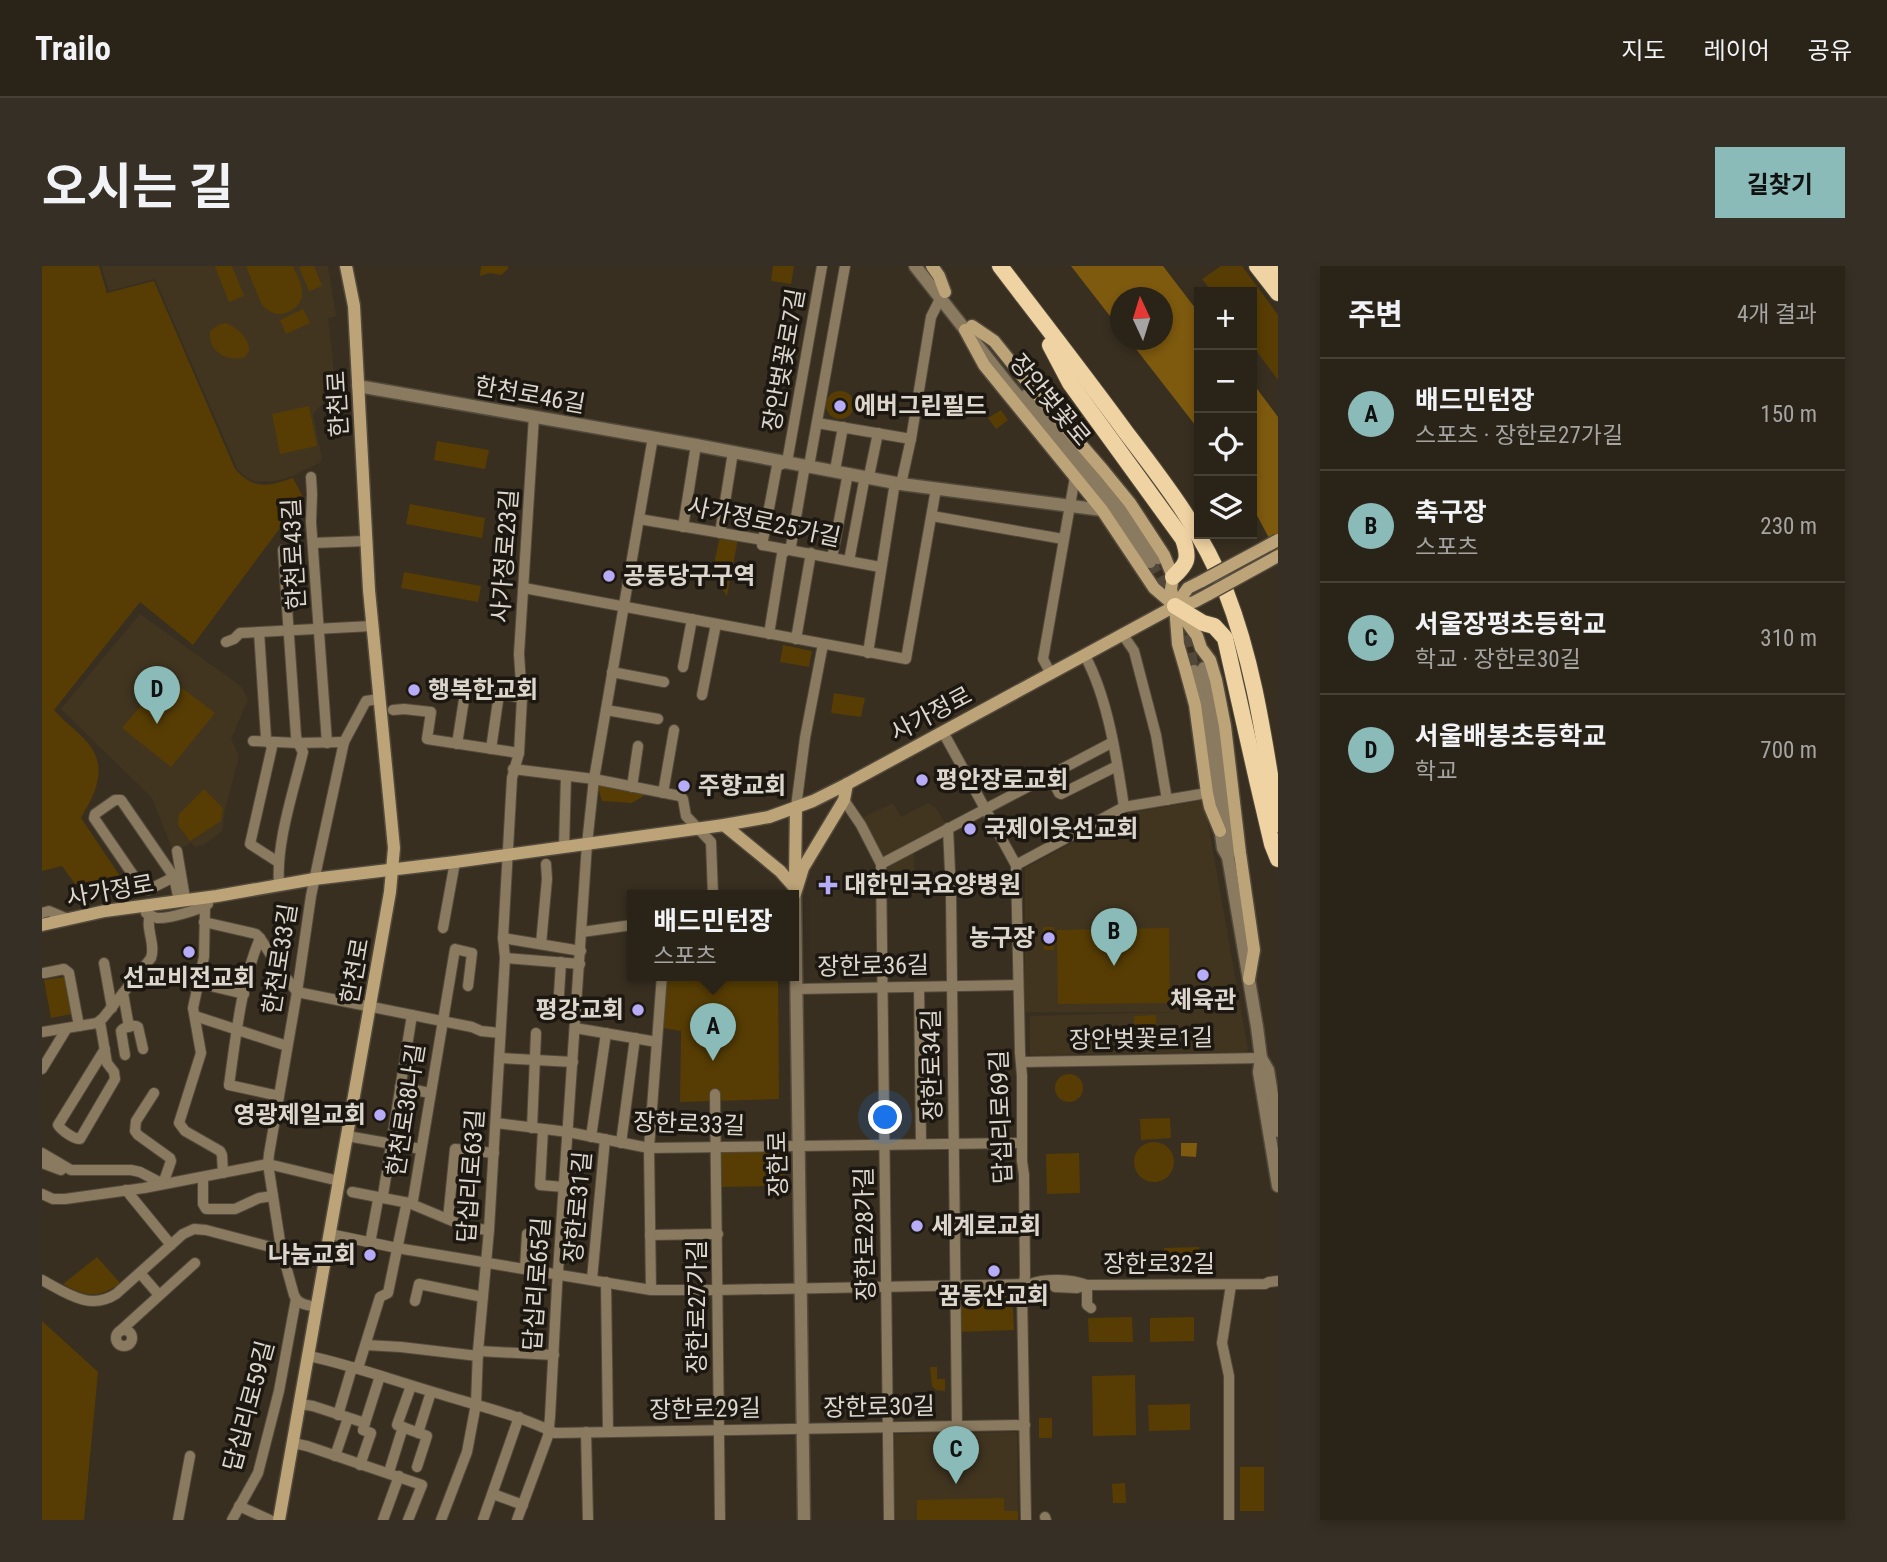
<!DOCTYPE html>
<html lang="ko">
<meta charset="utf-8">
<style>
body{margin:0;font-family:"Roboto Condensed","Noto Sans KR",sans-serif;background:#362f25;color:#f1f3f6}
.controls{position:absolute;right:21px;top:21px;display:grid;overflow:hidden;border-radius:0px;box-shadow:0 4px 10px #0003}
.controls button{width:63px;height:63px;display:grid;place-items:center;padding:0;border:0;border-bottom:2px solid #464037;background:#2a2318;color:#f1f3f6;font:35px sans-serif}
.compass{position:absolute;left:1068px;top:21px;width:63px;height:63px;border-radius:50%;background:#2a2318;box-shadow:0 4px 10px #0003;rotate:356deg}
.you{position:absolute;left:844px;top:852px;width:24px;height:24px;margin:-18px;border:5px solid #fff;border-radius:50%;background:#1a73e8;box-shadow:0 0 0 10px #1a73e833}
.badge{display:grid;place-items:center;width:46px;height:46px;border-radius:50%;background:#8bbbb9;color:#111;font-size:23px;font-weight:700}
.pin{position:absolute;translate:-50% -58px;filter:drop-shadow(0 2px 4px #0008)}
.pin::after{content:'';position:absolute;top:37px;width:24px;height:21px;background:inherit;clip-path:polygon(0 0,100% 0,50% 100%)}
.popup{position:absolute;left:585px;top:624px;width:172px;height:91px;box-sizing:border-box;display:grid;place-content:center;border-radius:0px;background:#2a2318;filter:drop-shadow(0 2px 5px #0005);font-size:23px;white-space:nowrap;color:#a5a4a2}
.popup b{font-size:26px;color:#f1f3f6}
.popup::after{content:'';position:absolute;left:50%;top:100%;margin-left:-14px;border:14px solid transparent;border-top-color:#2a2318}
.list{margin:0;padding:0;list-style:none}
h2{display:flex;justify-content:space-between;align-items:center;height:91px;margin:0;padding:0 28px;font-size:30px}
h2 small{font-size:23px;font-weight:400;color:#a5a4a2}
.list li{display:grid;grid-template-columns:46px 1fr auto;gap:21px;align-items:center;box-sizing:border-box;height:112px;padding:0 28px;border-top:2px solid #464037}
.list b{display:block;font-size:26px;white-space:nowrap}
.list p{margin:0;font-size:23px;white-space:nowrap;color:#a5a4a2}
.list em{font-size:23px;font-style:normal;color:#a5a4a2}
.icon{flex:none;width:38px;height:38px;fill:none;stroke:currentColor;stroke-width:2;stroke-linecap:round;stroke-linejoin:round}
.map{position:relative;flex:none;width:1236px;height:1254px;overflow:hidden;border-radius:0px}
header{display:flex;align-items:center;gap:42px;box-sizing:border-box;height:98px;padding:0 35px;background:#2a2318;border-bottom:2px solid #464037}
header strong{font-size:33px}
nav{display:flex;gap:38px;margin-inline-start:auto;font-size:24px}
.intro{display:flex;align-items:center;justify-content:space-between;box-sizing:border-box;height:168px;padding:0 42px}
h1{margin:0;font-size:49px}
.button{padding:18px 32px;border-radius:0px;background:#8bbbb9;color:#111;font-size:24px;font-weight:700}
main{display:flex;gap:42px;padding:0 42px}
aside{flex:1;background:#2a2318;border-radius:0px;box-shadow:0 4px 10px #0003}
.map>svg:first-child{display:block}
.built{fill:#413520}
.green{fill:#573d04}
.water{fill:#7e5a0e}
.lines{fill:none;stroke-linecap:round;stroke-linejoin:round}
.tertiary-tunnel{stroke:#51483a;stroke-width:12;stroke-dasharray:12 6;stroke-linecap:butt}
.minor-casing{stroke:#524a3c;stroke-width:12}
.tertiary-casing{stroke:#524a3c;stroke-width:15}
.secondary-casing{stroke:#524a3c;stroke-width:15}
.trunk-casing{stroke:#524a3c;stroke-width:18}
.minor{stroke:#8a7a5f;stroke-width:10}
.tertiary{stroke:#8a7a5f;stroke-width:12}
.secondary{stroke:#bda378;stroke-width:12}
.trunk{stroke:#f0d3a3;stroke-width:16}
.secondary-bridge-casing{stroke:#524a3c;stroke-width:15;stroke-linecap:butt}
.secondary-bridge{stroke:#bda378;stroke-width:12}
.poi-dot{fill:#b6acf8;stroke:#1c1811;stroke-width:2.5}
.labels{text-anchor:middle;stroke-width:7;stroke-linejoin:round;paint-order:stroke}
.street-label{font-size:24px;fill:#dcd6cd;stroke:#1c1811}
.poi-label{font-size:24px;font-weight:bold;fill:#dcd6cd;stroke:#1c1811;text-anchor:start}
</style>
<header>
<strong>Trailo</strong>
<nav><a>지도</a><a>레이어</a><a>공유</a></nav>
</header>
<div class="intro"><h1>오시는 길</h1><a class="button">길찾기</a></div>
<main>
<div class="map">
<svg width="1236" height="1254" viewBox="0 0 1236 1254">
<rect width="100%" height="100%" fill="#382f20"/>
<g class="built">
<path d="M59,0H286L294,50L286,52L294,122L292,126L271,148L280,193L279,196L250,210L233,215H211L201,209L195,202L113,13L67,25Z"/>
<path d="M98,348L200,421L206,434L189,473L197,490L183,544L180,565L163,578L153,581L149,576L132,587L110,532L19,443Z"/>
<path d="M1162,534L1206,784L1202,786L988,789V750L1142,746H983V602L1087,547Z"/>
<path d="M851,537L859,551L886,537L894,542L904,559L872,583L873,629L842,630V594L820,552Z"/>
<path d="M973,1166L975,1168L976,1254H852L851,1170L853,1168Z"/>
</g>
<g class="green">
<path d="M0,0H57L65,27L112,15L193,203C213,225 226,220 251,212L261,231L151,379L98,336L12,444C34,469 66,481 54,521C51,532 44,542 39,552L80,613L33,618L20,600L0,605Z"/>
<path d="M173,0H190L202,30L187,36Z"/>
<path d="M204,0H251C254,8 261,19 260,28C260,40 246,49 235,48C229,47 224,43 220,39Z"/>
<path d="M261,0H272L280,20L267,25L257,1Z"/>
<path d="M439,0H466V3L459,9L448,7L438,10Z"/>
<path d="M731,0H752L749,18L729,15Z"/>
<path d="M1179,0H1200L1236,49V114L1210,79V26H1170L1160,13Z"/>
<path d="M261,43L268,57L244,68L238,54Z"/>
<path d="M184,57C196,63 207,71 207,85L203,91C186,97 165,85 168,65L178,58Z"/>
<circle cx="798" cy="139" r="14"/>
<path d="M267,140L275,180L238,188L230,148Z"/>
<path d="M959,144L966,154L954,163L946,152Z"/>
<path d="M395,175L447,184L443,203L392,194Z"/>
<path d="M368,238L443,252L440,272L364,258Z"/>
<path d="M678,270L696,273L685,330L670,307Z"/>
<path d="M362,306L439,320L436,336L359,322Z"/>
<path d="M741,379L770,385L767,401L738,396Z"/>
<path d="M124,410L173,447L129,501L80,462Z"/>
<path d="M792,427L823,432L819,451L789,447Z"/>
<path d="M555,517L608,526L590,537L560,535Z"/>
<path d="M162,523L181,542L179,555L148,575L136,559L137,548Z"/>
<path d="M1001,661H1012V684H1002Z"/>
<path d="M1127,662L1128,737L1016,738L1015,664Z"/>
<path d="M625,709H736L737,833L638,836L639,765L621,762Z"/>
<path d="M23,711L30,748L9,752L2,714Z"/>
<path d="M1114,749L1115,783H1093L1092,750Z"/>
<circle cx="1027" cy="822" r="14"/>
<path d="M1128,852L1129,872L1099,874L1098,853Z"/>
<circle cx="1112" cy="896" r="20"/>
<path d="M738,883L742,886L744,920L679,921L678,889L681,884Z"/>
<path d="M1037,887L1038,927L1005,928L1004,888Z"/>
<path d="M1157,981L1158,992L1122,993V982Z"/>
<path d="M55,991L78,1017C57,1033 43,1031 21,1018Z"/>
<path d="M970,1026L972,1064L915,1066L914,1028Z"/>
<path d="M1090,1051L1091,1076H1047L1046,1052Z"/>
<path d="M1152,1051V1075L1108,1076V1052Z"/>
<path d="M0,1055L56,1106L42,1254H0Z"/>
<path d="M888,1101H895V1113H903V1125L894,1124L890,1120Z"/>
<path d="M1093,1109L1094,1169L1051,1170L1050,1110Z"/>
<path d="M1148,1138V1164L1107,1165L1106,1139Z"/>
<rect x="997" y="1152" width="13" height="20"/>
<rect x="1198" y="1201" width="24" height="44"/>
<path d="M1083,1217L1084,1237H1071L1070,1218Z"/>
<path d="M962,1232V1245H976V1254H875V1234Z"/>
</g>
<g class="water">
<path d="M1029,0H1121L1157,47V164L1087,74H1120V32H1078V63Z"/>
<path d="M1210,116L1236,151V289L1210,240Z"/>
<path d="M1139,877H1155L1154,891L1139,890Z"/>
</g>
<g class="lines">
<g class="tertiary-tunnel">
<path d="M1108,296L1123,322L1129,336"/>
<path d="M1136,353L1146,379L1152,405"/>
</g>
<defs>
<g id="minor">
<path d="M775,157L869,173"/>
<path d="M793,204L801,161"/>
<path d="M827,210L836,167"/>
<path d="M269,211L270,228L269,256L285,477"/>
<path d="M859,218L869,173L889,51L898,33"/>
<path d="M890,250L1021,273"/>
<path d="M597,253L721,274L720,279L838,301"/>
<path d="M641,261L654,179"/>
<path d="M678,267L691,186"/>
<path d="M721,274L735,200L745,196L780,0"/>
<path d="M271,277L324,275"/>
<path d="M790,292L806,207"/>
<path d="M807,295L823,210"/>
<path d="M482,322L864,393L894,223"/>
<path d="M217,366L224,472L230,481L208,578L236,596"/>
<path d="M727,368L740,288L749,280L762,205L767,200L803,0"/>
<path d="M1081,369L1092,385L1114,469L1125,534"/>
<path d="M754,373L769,287"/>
<path d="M184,376L192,373L198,367L330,360"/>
<path d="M826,387L853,216"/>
<path d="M1043,390C1066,432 1075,494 1082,541"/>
<path d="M641,401L650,353"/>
<path d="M570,406L622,416"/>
<path d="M1009,408L1001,393L1033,211"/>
<path d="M660,429L674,358"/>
<path d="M351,444L362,443L389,446L385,473L477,487"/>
<path d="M564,444L616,453"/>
<path d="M901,466L974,599L978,787L980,810V895L982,909L983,1010L980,1027L984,1254"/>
<path d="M211,475L256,477L302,476"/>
<path d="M415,478L424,421L480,432"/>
<path d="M449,483L457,428"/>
<path d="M471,503L552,513L638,530L641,533L644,550L669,576L671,629"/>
<path d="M1008,509L1017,527L1019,528L1075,500"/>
<path d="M590,521L596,480"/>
<path d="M621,527L632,464"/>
<path d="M802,534L819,559L839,598L847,1254"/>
<path d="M754,541L763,472L781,378"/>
<path d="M906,562L909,627L915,1160"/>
<path d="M522,581L524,510"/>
<path d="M135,585L143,632"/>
<path d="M839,598L1071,476"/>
<path d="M974,599L1082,541L1165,527"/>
<path d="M132,611L106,624L100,622L52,552L53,548L73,534H79L132,611L137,635"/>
<path d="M237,618C234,577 251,527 261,486L256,477L254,470L241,284"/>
<path d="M163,641L162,691L151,742L159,787L137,857L143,865L178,885L180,889L181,907"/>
<path d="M0,647L7,645L26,653"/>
<path d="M104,647C107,649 111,651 115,652C125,653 158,644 166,638"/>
<path d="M162,656L214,668L218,672L239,705L255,726L430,761L439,765L458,767"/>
<path d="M401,662L413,596"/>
<path d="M540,666L590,659"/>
<path d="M218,672C199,717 194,770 187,819L237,830"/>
<path d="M461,672L539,685"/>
<path d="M499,678L505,613L504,598"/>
<path d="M463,692L538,698"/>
<path d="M519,696L516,744L534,745"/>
<path d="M62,697L70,742"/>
<path d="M2,707L22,703L27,707L37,760"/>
<path d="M156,717L202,728"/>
<path d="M877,721L879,878"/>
<path d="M754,723L976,719"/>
<path d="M81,727L87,761"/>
<path d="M153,750L245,780"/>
<path d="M58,756L65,797L72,806L73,813L38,873C32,873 20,865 16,859L63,783"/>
<path d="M533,762L615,776"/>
<path d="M0,766L55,757L61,752L109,692C114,677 103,663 108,649"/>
<path d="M83,789L79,765C82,761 92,758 96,761L101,783"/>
<path d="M457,792L531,796"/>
<path d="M980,796L1219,792"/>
<path d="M0,803L25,762"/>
<path d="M358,821L388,827"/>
<path d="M673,828L678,1254"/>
<path d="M454,857L526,866L607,882L979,877"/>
<path d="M490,862L494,767"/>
<path d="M501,863L498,919L522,921"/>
<path d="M305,870L379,883"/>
<path d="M549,871L564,767"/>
<path d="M579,877L593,772"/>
<path d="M0,887L29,904H89L98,906L121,918L129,895L128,892L96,869L93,865L94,855L112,827"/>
<path d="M0,897L19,904"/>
<path d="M161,911V938L164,943H193L217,932L231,930"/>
<path d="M84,924L129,979"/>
<path d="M310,926L367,937L427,962L447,964"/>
<path d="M0,928L11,933H23L102,922L226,898L297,915"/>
<path d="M406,953L413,883L452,887"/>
<path d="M288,968L355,982L609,1024H676L988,1018C1004,1012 1029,1013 1045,1019L1223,1018L1227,1016L1236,1015"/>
<path d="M608,969L676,968"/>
<path d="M328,977L336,934L341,929L370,749"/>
<path d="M483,1002L485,968"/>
<path d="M98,1007L117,1029"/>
<path d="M550,1013L563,873"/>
<path d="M0,1014C24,1027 48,1045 74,1028L141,968L152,963L164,964L229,981L239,982"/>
<path d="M564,1016L566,1166"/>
<path d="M1045,1019V1039L1049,1042"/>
<path d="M1013,1021L1035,1022L1045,1019"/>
<path d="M609,1024L607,882L620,709"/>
<path d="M373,1035L377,1018L441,1031"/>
<path d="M275,1041C266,1039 256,1039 252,1029L239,982L226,898L227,888L255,726L269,630L276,596L302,476L324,435L337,433"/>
<circle cx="82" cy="1072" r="8"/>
<path d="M77,1066L153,997"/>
<path d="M324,1079L359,1081L436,1090"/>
<path d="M436,1085L512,1089"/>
<path d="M267,1090C309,1099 350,1114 391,1126C433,1139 474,1148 513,1167L983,1159"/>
<path d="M369,1120L355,1159L385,1170L375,1201"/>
<path d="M258,1138L271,1140L323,1157L321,1164L329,1167L318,1199"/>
<path d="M296,1149L309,1105L317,1099L338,1031L346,1027L364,940L371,934L413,683L430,687L426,720"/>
<path d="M323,1157L338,1110"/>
<path d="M544,1166L546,1254"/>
<path d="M376,1167L389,1126"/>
<path d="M251,1177L265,1180L380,1219L366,1254"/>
<path d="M293,1190L306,1152"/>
<path d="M347,1206L361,1161"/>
<path d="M451,1228L481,1239"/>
<path d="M197,1240L228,1254"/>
<path d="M1003,1251L1004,1254"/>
<path d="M136,1254L148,1190"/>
<path d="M190,1254L216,1207L237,1125L254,1033"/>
<path d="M341,1254L357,1210"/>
<path d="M399,1254L425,1186L434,1138L436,1085L447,964L463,692L461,672L470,512L477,487L480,432L477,388L492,150"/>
<path d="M441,1254L477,1151"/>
<path d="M475,1254L506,1170L508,1151L515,1020L545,578L552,513L611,171"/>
<path d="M1187,1254V1110L1180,1077L1189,1019"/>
</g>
<g id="tertiary">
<path d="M873,0L966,118L1070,242L1108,296"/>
<path d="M316,120L654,179L859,218L1060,244"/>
<path d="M985,129C1032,181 1079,232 1116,292"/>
<path d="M1162,402C1178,461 1181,520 1189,580L1186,591"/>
<path d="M1152,405C1169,463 1172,523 1181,582L1186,591L1215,761L1219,792L1217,806L1236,920"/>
<path d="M753,628L762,1254"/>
<path d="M1219,792L1226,804L1236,865"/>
</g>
<g id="secondary">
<path d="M890,0L897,10L903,26"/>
<path d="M930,60L952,75L990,122L1061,204L1088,237L1122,289L1131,311L1129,323L1133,340L1136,378L1143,402L1153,439L1165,527L1168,541L1178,565"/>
<path d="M923,64L942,99L1060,244L1112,322L1133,340L1155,370L1159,382L1168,394L1174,414L1183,460L1198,587L1212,684L1207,713"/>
<path d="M1133,340L1146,322L1160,315"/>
<path d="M682,559L738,605L753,622"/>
<path d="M753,613L754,541"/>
<path d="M753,628L761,602L802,534L805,518"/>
<path d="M0,659L63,645L175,630L272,613L413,596L682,559L727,551L771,535L805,518L1133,340L1152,336L1167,328"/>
<path d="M237,1254L348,626L352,582L327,324L312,40L304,0"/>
</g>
<g id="trunk">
<path d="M958,0C1000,55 1042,109 1083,165C1122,216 1161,266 1184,326C1213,400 1223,480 1236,558"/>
<path d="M1215,0L1236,27"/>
<path d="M1230,0L1236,7"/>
<path d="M1008,79L1028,117L1141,273C1148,293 1145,298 1131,311"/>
<path d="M1133,340L1161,357L1172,360L1183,372L1215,514L1230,578L1236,593"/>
</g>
</defs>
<use href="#minor" class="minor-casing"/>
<use href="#tertiary" class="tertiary-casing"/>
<use href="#secondary" class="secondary-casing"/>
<use href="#trunk" class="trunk-casing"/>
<use href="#minor" class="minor"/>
<use href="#tertiary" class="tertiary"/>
<use href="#secondary" class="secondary"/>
<use href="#trunk" class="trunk"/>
<defs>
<g id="secondary-bridge">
<path d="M1160,315L1236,274"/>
<path d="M1167,328L1236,290"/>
</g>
</defs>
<use href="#secondary-bridge" class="secondary-bridge-casing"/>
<use href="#secondary-bridge" class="secondary-bridge"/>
</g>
<g class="poi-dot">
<circle cx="798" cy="140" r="7"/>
<circle cx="567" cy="310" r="7"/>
<circle cx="372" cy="424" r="7"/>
<circle cx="880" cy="514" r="7"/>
<circle cx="642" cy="520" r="7"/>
<circle cx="928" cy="563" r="7"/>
<path d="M782.5 608.5h7v7h7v7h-7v7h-7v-7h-7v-7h7z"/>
<circle cx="1007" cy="672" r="7"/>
<circle cx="147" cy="686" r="7"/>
<circle cx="1161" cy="709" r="7"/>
<circle cx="596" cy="744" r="7"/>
<circle cx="338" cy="849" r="7"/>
<circle cx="875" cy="960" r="7"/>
<circle cx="328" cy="989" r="7"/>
<circle cx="952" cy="1005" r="7"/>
</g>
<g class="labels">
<g class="street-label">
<text transform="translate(742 94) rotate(-80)" y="8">장안벚꽃로7길</text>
<text transform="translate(488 129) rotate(10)" y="8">한천로46길</text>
<text transform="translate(1008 134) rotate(50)" y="8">장안벚꽃로</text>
<text transform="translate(296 138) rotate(-93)" y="8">한천로</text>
<text transform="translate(722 256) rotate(12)" y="8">사가정로25가길</text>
<text transform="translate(252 288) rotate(-93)" y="8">한천로43길</text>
<text transform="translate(463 290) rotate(-86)" y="8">사가정로23길</text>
<text transform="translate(889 448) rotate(-28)" y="8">사가정로</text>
<text transform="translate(68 625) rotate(-10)" y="8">사가정로</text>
<text transform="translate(238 693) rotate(-81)" y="8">한천로33길</text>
<text transform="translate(831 700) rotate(-1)" y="8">장한로36길</text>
<text transform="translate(313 705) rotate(-80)" y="8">한천로</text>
<text transform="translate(1099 773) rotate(-1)" y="8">장안벚꽃로1길</text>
<text transform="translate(890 799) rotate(-91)" y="8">장한로34길</text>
<text transform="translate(364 844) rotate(-81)" y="8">한천로38나길</text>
<text transform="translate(959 851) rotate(-92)" y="8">답십리로69길</text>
<text transform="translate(647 858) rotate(2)" y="8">장한로33길</text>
<text transform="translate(736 898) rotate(-91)" y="8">장한로</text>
<text transform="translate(429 910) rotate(-86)" y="8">답십리로63길</text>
<text transform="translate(536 941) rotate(-85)" y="8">장한로31길</text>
<text transform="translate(823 968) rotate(-91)" y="8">장한로28가길</text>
<text x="1117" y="1006">장한로32길</text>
<text transform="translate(495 1018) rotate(-86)" y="8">답십리로65길</text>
<text transform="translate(655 1041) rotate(-90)" y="8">장한로27가길</text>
<text transform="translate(207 1140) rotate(-75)" y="8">답십리로59길</text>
<text transform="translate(837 1141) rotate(-1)" y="8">장한로30길</text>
<text transform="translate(663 1143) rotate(-1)" y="8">장한로29길</text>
</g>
<g class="poi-label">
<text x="812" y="148">에버그린필드</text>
<text x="581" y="318">공동당구구역</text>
<text x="386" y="432">행복한교회</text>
<text x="894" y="522">평안장로교회</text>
<text x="656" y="528">주향교회</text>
<text x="942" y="571">국제이웃선교회</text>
<text x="802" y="627">대한민국요양병원</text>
<text x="993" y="680" text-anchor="end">농구장</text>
<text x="147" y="720" text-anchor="middle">선교비전교회</text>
<text x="1161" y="742" text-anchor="middle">체육관</text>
<text x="582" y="752" text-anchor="end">평강교회</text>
<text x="324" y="857" text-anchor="end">영광제일교회</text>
<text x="889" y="968">세계로교회</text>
<text x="314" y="997" text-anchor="end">나눔교회</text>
<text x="952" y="1038" text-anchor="middle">꿈동산교회</text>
</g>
</g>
</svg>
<div class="controls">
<button>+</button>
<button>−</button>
<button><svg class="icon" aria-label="locate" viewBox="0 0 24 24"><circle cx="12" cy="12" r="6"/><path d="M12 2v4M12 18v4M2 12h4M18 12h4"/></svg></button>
<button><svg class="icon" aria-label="layers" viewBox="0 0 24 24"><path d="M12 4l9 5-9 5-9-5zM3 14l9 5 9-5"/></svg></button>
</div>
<svg class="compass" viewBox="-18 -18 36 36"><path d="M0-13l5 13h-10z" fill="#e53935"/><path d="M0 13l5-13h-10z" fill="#a5a4a2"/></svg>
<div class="you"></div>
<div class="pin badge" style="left:671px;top:795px">A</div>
<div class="popup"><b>배드민턴장</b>스포츠</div>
<div class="pin badge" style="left:1072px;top:700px">B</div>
<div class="pin badge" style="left:914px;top:1218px">C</div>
<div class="pin badge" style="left:115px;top:458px">D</div>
</div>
<aside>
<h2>주변<small>4개 결과</small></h2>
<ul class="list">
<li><span class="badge">A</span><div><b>배드민턴장</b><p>스포츠 · 장한로27가길</p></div><em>150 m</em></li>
<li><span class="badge">B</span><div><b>축구장</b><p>스포츠</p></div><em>230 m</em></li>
<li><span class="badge">C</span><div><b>서울장평초등학교</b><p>학교 · 장한로30길</p></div><em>310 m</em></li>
<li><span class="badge">D</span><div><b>서울배봉초등학교</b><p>학교</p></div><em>700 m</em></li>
</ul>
</aside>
</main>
